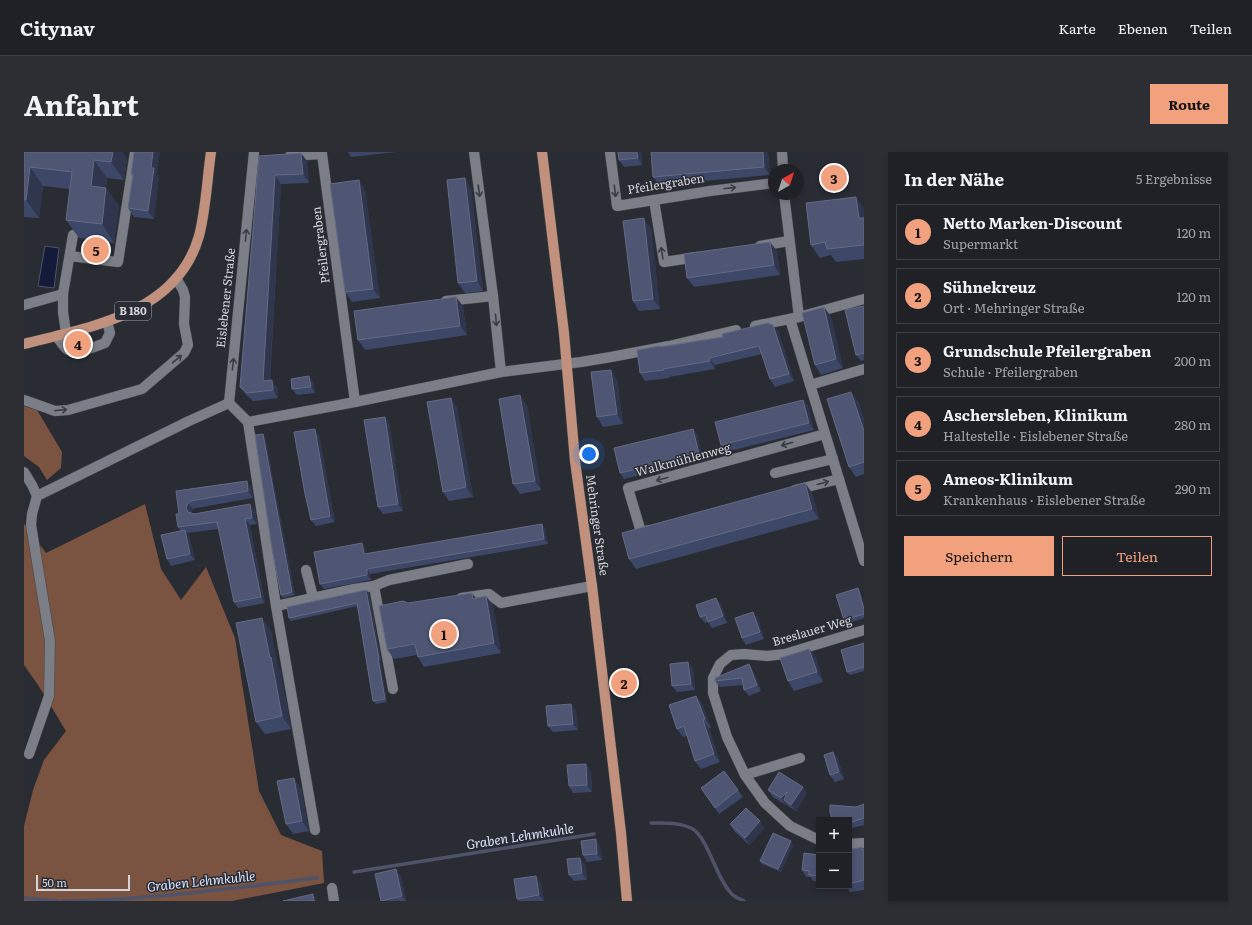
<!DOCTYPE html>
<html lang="de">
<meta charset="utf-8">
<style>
body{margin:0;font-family:Literata,serif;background:#2d2e33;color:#f1f3f6}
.controls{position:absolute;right:12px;bottom:12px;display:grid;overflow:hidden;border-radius:0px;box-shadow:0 2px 6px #0003}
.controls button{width:36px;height:36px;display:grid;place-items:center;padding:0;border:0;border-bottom:1px solid #3d3e44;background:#202127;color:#f1f3f6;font:20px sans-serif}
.compass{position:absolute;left:744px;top:12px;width:36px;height:36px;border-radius:50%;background:#202127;box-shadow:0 2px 6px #0003;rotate:39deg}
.scale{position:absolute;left:12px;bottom:10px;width:94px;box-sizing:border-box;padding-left:4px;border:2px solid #d4d5da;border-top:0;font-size:11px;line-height:14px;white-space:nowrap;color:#d4d5da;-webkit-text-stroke:3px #2a2c34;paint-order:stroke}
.you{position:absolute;left:565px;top:302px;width:14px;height:14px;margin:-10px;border:3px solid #fff;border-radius:50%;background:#1a73e8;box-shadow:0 0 0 6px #1a73e833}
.badge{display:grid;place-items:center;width:26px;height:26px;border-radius:50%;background:#f1a17d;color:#111;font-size:13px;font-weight:700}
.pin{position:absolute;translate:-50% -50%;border:2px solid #fff;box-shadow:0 1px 4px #0006}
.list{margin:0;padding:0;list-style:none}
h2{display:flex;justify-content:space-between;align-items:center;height:52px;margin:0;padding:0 16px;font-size:17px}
h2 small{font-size:13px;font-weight:400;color:#a2a3a7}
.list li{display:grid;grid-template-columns:26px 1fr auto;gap:12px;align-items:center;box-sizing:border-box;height:56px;margin:0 8px 8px;padding:0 8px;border:1px solid #3d3e44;border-radius:0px}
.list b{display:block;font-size:15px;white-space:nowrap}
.list p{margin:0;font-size:13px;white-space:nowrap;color:#a2a3a7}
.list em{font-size:13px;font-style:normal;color:#a2a3a7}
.actions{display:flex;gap:8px;padding:12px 16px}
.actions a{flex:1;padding:9px 0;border:1px solid #f1a17d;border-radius:0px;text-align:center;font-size:14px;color:#f1a17d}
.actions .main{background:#f1a17d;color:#111}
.map{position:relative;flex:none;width:840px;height:749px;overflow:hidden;border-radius:0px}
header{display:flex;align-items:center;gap:24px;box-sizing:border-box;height:56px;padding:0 20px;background:#202127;border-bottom:1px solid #3d3e44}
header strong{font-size:19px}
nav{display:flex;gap:22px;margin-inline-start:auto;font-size:14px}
.intro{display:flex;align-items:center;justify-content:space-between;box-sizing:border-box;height:96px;padding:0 24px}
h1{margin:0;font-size:28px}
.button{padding:10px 18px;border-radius:0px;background:#f1a17d;color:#111;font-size:14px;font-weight:700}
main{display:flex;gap:24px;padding:0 24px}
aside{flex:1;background:#202127;border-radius:0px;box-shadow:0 2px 6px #0003}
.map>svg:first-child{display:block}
.forest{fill:#7b5341}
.water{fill:#141b3a;stroke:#4e536a}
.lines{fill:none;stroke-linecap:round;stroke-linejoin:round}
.stream{stroke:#4e536a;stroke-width:3.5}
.minor-casing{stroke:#45474d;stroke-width:11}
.major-casing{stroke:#45474d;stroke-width:11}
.minor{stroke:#7b7e86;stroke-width:10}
.major{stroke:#c1917e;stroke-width:10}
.wall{fill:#3d4767}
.shaded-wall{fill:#2f364d}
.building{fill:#4e5673;stroke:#636a83}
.oneway{stroke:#3a3c44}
.labels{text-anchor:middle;stroke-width:3;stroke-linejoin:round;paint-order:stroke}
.shield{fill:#2a2c34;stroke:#a1a2a8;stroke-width:1}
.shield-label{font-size:11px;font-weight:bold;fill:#d4d5da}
.street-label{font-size:12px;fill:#d4d5da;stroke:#2a2c34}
.water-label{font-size:13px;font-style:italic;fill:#d8e0fa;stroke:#2a2c34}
</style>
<header>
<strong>Citynav</strong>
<nav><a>Karte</a><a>Ebenen</a><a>Teilen</a></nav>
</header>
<div class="intro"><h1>Anfahrt</h1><a class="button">Route</a></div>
<main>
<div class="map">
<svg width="840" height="749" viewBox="0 0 840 749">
<rect width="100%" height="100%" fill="#2a2c34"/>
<g class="forest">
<path d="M0,254L13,258L38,300L37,316L23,328L15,315L0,304Z"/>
<path d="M121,352L137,417L157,448L182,415L211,486L235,639L257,683L298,699L300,731L208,749H0V674L9,638L20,608L42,579L14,533L0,513V372L22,401Z"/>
</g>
<path class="water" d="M21,94L35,96L30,136L14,134Z"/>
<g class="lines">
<g class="stream">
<path d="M627,671C640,671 654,670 667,676C684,684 692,727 707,741C710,745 716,747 720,749"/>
<path d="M330,720L570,682"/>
<path d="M0,746L35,749"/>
<path d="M39,749C124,748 209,736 293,726"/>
</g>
<defs>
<g id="minor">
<path d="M450,0L469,144L477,220"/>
<path d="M586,0L593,54L686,39L750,31"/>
<path d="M758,0L759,18"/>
<path d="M298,2L331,250"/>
<path d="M266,4L298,2"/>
<path d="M760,42L775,165"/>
<path d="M630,48L640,110L673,105"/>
<path d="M736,94L765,89"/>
<path d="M46,104L94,110L111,0"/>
<path d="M422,149L469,144"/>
<path d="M0,153L39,142"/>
<path d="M766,167L840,409"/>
<path d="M731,174L775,165L840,147"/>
<path d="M42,181L39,160V142L49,83"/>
<path d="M32,184C36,188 39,195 44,198C53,203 72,194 81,191L86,181L83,169"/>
<path d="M786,233L840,217"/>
<path d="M0,248L31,259L44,258L118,237L160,201L164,193L160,172L161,145L159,138L152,126"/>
<path d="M205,251L224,270L331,250L477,220L557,210L587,205L645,194L712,178"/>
<path d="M205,251L230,0"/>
<path d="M224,270L252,454L291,678"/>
<path d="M0,320L8,333L13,344L165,269L205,251"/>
<path d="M751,321L809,307"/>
<path d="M771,338L815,327"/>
<path d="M626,378L617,380L604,336L801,282"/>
<path d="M282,418L289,445"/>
<path d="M350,434L369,537"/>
<path d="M437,446L465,442L477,451L568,434"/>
<path d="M252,454L330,437L350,434L365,428L444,412"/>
<path d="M5,602L25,544L26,489L7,373L8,362L13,344"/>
<path d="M721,623L776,606"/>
<path d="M795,688L766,674L741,651L721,623L703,585L689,541V526L696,512L707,503L720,502L743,504L761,502L840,478"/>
<path d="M825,692L840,691"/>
<path d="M308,736L310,749"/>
</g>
<g id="major">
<path d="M518,0L540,181L551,309L568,434L597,681L603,749"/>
<path d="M0,192C66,175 153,162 175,84C182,57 183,28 187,0"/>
</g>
</defs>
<use href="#minor" class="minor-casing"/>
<use href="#major" class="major-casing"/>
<use href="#minor" class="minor"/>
<use href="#major" class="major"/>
</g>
<g class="wall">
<path d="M0,0L103,6L100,28L83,26L82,36L95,54L90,91L55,86L42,68L46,37L19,34L15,66L0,65Z"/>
<path d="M324,0H373L327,5Z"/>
<path d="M617,0L618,13L600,15L595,8Z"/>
<path d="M627,0H744L746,23L635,33L629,25Z"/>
<path d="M235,4L283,9L285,31L257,32L246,228L254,237V246L229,249L222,243L216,235Z"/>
<path d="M107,22H133L135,24L130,67L110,65L104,56L109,24Z"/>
<path d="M447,36L459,139L441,141L434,131Z"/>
<path d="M341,38L356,146L328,150L321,140Z"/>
<path d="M840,56V107L812,110L807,103L796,106L787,93Z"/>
<path d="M627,76L636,157L615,159L609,149Z"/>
<path d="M753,99L756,123L670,135L663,126Z"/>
<path d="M439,154L443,183L341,198L334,188Z"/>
<path d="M840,154V208L837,209L832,203Z"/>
<path d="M800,155L807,165L819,216L797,223L791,213Z"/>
<path d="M749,173L755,181L770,229L751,235L746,227L738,202L691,213V217L645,225V226L621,229L616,221L636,194L637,195L699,185Z"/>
<path d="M285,224L289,230L291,241L273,243L268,237Z"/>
<path d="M593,227L599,272L579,275L573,265Z"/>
<path d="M427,246L433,256L449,345L425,349L419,340Z"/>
<path d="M779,248L784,254L790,278L702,300L697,293Z"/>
<path d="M834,249L840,267V322L832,325L825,315Z"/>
<path d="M503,253L517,338L496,342L489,332Z"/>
<path d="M361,265L365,271L379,359L359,362L354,355Z"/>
<path d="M669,277L673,283L679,308L600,327L596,321Z"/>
<path d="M239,282L241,285L271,443L259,446L257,443Z"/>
<path d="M295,283L311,370L292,374L287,368Z"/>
<path d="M223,329L227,336L229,346L172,356L169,357L167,361L170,362L231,358L233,372L226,373L241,451L214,456L210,450L195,377L162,381L165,384L171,408L147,414L143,407L157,379L154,375L155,362L152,339Z"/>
<path d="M781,331L788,341L795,367L612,417L605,407Z"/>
<path d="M518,372L521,377L524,392L346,422L347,428L300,437L296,432L341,396L342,402Z"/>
<path d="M342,438L345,441L357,509H356L363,550L352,552L349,549L334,454L267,469L265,466Z"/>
<path d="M836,439L840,453V466L822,472L820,468Z"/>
<path d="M462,444L469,454L477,501L400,515L394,505L393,503L370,507L363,497L384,451L452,446Z"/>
<path d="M697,452L703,471L688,476L684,470L681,471L676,465Z"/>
<path d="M238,466L247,479L254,515L256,518L267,577L241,582L232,570Z"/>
<path d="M734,466L740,487L722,493L718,486Z"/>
<path d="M840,491V519L826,523L823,520Z"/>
<path d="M785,497L792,506L799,530L770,539L764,529Z"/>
<path d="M664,510L669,517L671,538L653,540L648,534Z"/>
<path d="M725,512L729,519L737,539L725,544L720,538L719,533L696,535L691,529Z"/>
<path d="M672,544L678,552L687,576H685L696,610L677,617L671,609L663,584L659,585L653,577Z"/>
<path d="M547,552L552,559L554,578L529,580L524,574Z"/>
<path d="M809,600L814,607L820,627L811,630L806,623Z"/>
<path d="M567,619L568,640L549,641L545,634Z"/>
<path d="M700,619L719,645L695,662L677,636Z"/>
<path d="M277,636L285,679L269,682L262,672Z"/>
<path d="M744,638L783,641L772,659L764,654L763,652L762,653L749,645Z"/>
<path d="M840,652V673L828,676H825V668L832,655Z"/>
<path d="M706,672L741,676L725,693L710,679Z"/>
<path d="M769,693L757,720L738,712L736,709Z"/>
<path d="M576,694L578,708L563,710L559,703Z"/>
<path d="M840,697V738L826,740L822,734H825V698Z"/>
<path d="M795,703V730L789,729L787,725H782L778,718Z"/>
<path d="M561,712L563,728L550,729L545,723Z"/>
<path d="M351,722L377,724L382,749H358Z"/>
<path d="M517,731L520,749H494L493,747Z"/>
</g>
<g class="shaded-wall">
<path d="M89,0H99L103,6L100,28L87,10Z"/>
<path d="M129,0H136L133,22L135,24L130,67L124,59Z"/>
<path d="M613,0H617L618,13L614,6Z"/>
<path d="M739,0H744L746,23L740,15Z"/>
<path d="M277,1L283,9L285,31L279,22Z"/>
<path d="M70,8L83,26L80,52L67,34Z"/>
<path d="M6,15L19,34L15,66L2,48Z"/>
<path d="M251,23L257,32L245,237L239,229Z"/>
<path d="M441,26L447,36L459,139L453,129Z"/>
<path d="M335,28L341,38L356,146L349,137Z"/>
<path d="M82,36L95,54L90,91L78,72Z"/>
<path d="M832,45L840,56V73L835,66Z"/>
<path d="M620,66L627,76L636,157L629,147Z"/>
<path d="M746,90L753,99L756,123L750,113Z"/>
<path d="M432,145L439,154L443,183L436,174Z"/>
<path d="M800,155L807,165L819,216L812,207Z"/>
<path d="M749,173L755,181L770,229L765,222Z"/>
<path d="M685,206L691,213V217L686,209Z"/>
<path d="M587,218L593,227L599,272L593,262Z"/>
<path d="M285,224L289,230L291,241L287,235Z"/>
<path d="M248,228L254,237V246L249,238Z"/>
<path d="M827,240L834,249L840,267V279Z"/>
<path d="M496,243L503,253L517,338L511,329Z"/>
<path d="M427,246L433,256L449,345L442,335Z"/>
<path d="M779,248L784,254L790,278L785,271Z"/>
<path d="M361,265L365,271L379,359L374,352Z"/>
<path d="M291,277L295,283L311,370L306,364Z"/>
<path d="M669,277L673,283L679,308L675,302Z"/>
<path d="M239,282L241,285L271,443L268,440Z"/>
<path d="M223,329L227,336L229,346L224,339Z"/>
<path d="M781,331L788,341L795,367L788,357Z"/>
<path d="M164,351L169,357L167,363L164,360L162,356Z"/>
<path d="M226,352L231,358L233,372L228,366Z"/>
<path d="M221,367L226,373L241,451L237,445Z"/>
<path d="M518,372L521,377L524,392L520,387Z"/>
<path d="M161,378L165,384L171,408L166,402Z"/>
<path d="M338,391L341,396L343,407L340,402Z"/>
<path d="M343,417L346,422L347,428L343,423Z"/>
<path d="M834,436L836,439L840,453V457Z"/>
<path d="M342,438L345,441L357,509L355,506Z"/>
<path d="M448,441L455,450L449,447Z"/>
<path d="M462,444L469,454L477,501L470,491Z"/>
<path d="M692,446L697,452L703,471L699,464Z"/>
<path d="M729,460L734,466L740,487L736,480Z"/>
<path d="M238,466L247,479L254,515L256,518L267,577L258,564Z"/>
<path d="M785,497L792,506L799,530L793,520Z"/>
<path d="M354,506L356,509L363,550L361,547Z"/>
<path d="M664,510L669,517L671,538L667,532Z"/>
<path d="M725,512L729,519L737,539L733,533Z"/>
<path d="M672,544L678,552L687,576L681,567Z"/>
<path d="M547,552L552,559L554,578L549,572Z"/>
<path d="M679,568L685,576L696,610L690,602Z"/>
<path d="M809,600L814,607L820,627L815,620Z"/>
<path d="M562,612L567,619L568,640L563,633Z"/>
<path d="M270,626L277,636L285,679L278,669Z"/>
<path d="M779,635L783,641L772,659L767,653Z"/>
<path d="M763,640L760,648L763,652L762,653L757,646Z"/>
<path d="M736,669L741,676L725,693L721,686Z"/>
<path d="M572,687L576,694L578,708L573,702Z"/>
<path d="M767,689L769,693L757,720L754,717Z"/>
<path d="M556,706L561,712L563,728L558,721Z"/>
<path d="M372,717L377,724L382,749L378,744Z"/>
<path d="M512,724L517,731L520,749L515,743Z"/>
<path d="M289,742L293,749H290Z"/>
</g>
<g class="building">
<path d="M0,0H89L87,10L70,8L67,34L82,36L78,72L42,68L48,20L6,15L2,48H0Z"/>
<path d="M110,0H129L127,16H130L124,59L104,56L109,22H107Z"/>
<path d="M594,0H613L614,6L595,8Z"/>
<path d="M627,0H739L740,15L629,25Z"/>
<path d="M277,1L279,22L251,23L239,229L248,228L249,238L223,241L216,235L235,4Z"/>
<path d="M441,26L453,129L434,131L423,28Z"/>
<path d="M335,28L349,137L321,140L306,32Z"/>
<path d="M832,45L835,66H840V93L803,97L801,90L787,93L782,51Z"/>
<path d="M620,66L629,147L609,149L599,69Z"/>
<path d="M746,90L750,113L663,126L660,102Z"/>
<path d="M432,145L436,174L334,188L330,159Z"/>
<path d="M840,154V201L832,203L821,158Z"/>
<path d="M800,155L812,207L791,213L778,161Z"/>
<path d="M744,171L749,173L765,222L746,227L735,194L685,206L686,209L639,217L640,218L616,221L613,198L636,194V195L699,185L698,182Z"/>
<path d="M587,218L593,262L573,265L567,220Z"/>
<path d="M285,224L287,235L268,237L267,227Z"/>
<path d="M827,240L840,279V310L825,315L803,247Z"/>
<path d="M496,243L511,329L489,332L475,247Z"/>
<path d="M427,246L442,335L419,340L403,250Z"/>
<path d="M779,248L785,271L697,293L691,270Z"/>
<path d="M361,265L374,352L354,355L340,268Z"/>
<path d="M291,277L306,364L287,368L281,342L270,280Z"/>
<path d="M669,277L675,302L596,321L590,296Z"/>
<path d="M239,282L268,440L257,443L248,397L231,283Z"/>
<path d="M223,329L224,339L167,349L164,351L162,356L164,360L170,362L226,352L228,366L221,367L237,445L210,450L193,370L154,375L152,362H155L152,339Z"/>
<path d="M781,331L788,357L605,407L598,381Z"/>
<path d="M518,372L520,387L343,417V423L296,432L290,400L338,391L340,402Z"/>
<path d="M161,378L166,402L143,407L137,383Z"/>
<path d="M834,436L840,457V462L820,468L812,443Z"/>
<path d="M342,438L355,506H354L361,547L349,549L333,451L265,466L263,455Z"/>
<path d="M448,441L449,447L462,444L470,491L394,505L391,492L363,497L355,454L379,449L384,451Z"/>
<path d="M692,446L699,464L684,470L682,463L676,465L672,453Z"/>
<path d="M729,460L736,480L718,486L711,466Z"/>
<path d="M238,466L246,506L247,505L258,564L232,570L212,471Z"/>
<path d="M840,491V515L823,520L817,498Z"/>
<path d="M785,497L793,520L764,529L756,506Z"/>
<path d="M664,510L667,532L648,534L646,512Z"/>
<path d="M725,512L733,533L720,538L718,526L691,529V526Z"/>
<path d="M672,544L681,567L679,568L690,602L671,609L660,574L653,577L645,553Z"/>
<path d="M547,552L549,572L524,574L522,554Z"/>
<path d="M809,600L815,620L806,623L800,603Z"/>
<path d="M562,612L563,633L545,634L543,613Z"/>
<path d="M700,619L714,638L691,656L677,636Z"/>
<path d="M755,620L779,635L767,653L760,648L763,640L757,646L744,638Z"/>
<path d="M270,626L278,669L262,672L253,629Z"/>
<path d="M840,652V666L825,671V668H808L806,660V653L832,655Z"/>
<path d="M722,656L736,669L721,686L706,672Z"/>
<path d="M749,681L767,689L754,717L736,709Z"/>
<path d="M572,687L573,702L559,703L557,689Z"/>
<path d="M838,695V697H840V728L825,732V698Z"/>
<path d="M780,701L795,703V724L785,723V719L778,718Z"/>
<path d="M556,706L558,721L545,723L543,707Z"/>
<path d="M372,717L378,744L357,749L351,722Z"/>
<path d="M512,724L515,743L493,747L490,727Z"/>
<path d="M289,742L290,749H259Z"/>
</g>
<defs><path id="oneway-shaft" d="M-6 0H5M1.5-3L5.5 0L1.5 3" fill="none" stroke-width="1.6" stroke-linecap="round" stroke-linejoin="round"/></defs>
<g class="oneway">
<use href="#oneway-shaft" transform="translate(706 36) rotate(-7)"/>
<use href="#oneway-shaft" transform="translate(455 39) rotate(82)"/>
<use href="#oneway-shaft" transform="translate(591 39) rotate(83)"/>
<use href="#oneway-shaft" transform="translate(222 83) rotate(-84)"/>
<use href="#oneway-shaft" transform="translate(638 101) rotate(-99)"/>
<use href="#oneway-shaft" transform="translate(472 168) rotate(85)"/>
<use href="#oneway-shaft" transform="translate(153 207) rotate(-40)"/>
<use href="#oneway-shaft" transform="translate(209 212) rotate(-84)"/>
<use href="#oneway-shaft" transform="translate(37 258) rotate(-6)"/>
<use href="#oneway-shaft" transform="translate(763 292) rotate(164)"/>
<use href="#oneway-shaft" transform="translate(638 327) rotate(165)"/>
<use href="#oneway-shaft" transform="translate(799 331) rotate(-15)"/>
</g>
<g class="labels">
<rect class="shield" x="91" y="150" width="36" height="18" rx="3"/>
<g class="shield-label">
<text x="109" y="163">B 180</text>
</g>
<g class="street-label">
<text transform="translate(642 32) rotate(-9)" y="4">Pfeilergraben</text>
<text transform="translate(297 93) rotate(-97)" y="4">Pfeilergraben</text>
<text transform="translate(202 146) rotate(-84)" y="4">Eislebener Straße</text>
<text transform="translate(659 308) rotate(-15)" y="4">Walkmühlenweg</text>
<text transform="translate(573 373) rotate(82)" y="4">Mehringer Straße</text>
<text transform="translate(788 479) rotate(-16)" y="4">Breslauer Weg</text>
</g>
<g class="water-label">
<text transform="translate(496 684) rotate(-9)" y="5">Graben Lehmkuhle</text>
<text transform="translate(177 729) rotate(-6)" y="5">Graben Lehmkuhle</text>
</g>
</g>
</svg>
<div class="controls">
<button>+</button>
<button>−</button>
</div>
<svg class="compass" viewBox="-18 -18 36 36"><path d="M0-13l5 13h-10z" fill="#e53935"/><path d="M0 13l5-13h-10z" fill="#a2a3a7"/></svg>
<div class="scale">50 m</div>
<div class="you"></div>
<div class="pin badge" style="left:420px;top:482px">1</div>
<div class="pin badge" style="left:600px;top:531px">2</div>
<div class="pin badge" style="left:810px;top:26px">3</div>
<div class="pin badge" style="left:54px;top:192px">4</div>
<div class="pin badge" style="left:72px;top:98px">5</div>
</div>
<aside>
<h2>In der Nähe<small>5 Ergebnisse</small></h2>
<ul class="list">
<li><span class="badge">1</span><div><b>Netto Marken-Discount</b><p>Supermarkt</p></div><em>120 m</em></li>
<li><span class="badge">2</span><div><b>Sühnekreuz</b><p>Ort · Mehringer Straße</p></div><em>120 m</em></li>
<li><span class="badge">3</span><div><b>Grundschule Pfeilergraben</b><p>Schule · Pfeilergraben</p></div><em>200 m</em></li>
<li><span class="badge">4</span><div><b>Aschersleben, Klinikum</b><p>Haltestelle · Eislebener Straße</p></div><em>280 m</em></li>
<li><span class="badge">5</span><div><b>Ameos-Klinikum</b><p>Krankenhaus · Eislebener Straße</p></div><em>290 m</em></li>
</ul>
<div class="actions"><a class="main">Speichern</a><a>Teilen</a></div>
</aside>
</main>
